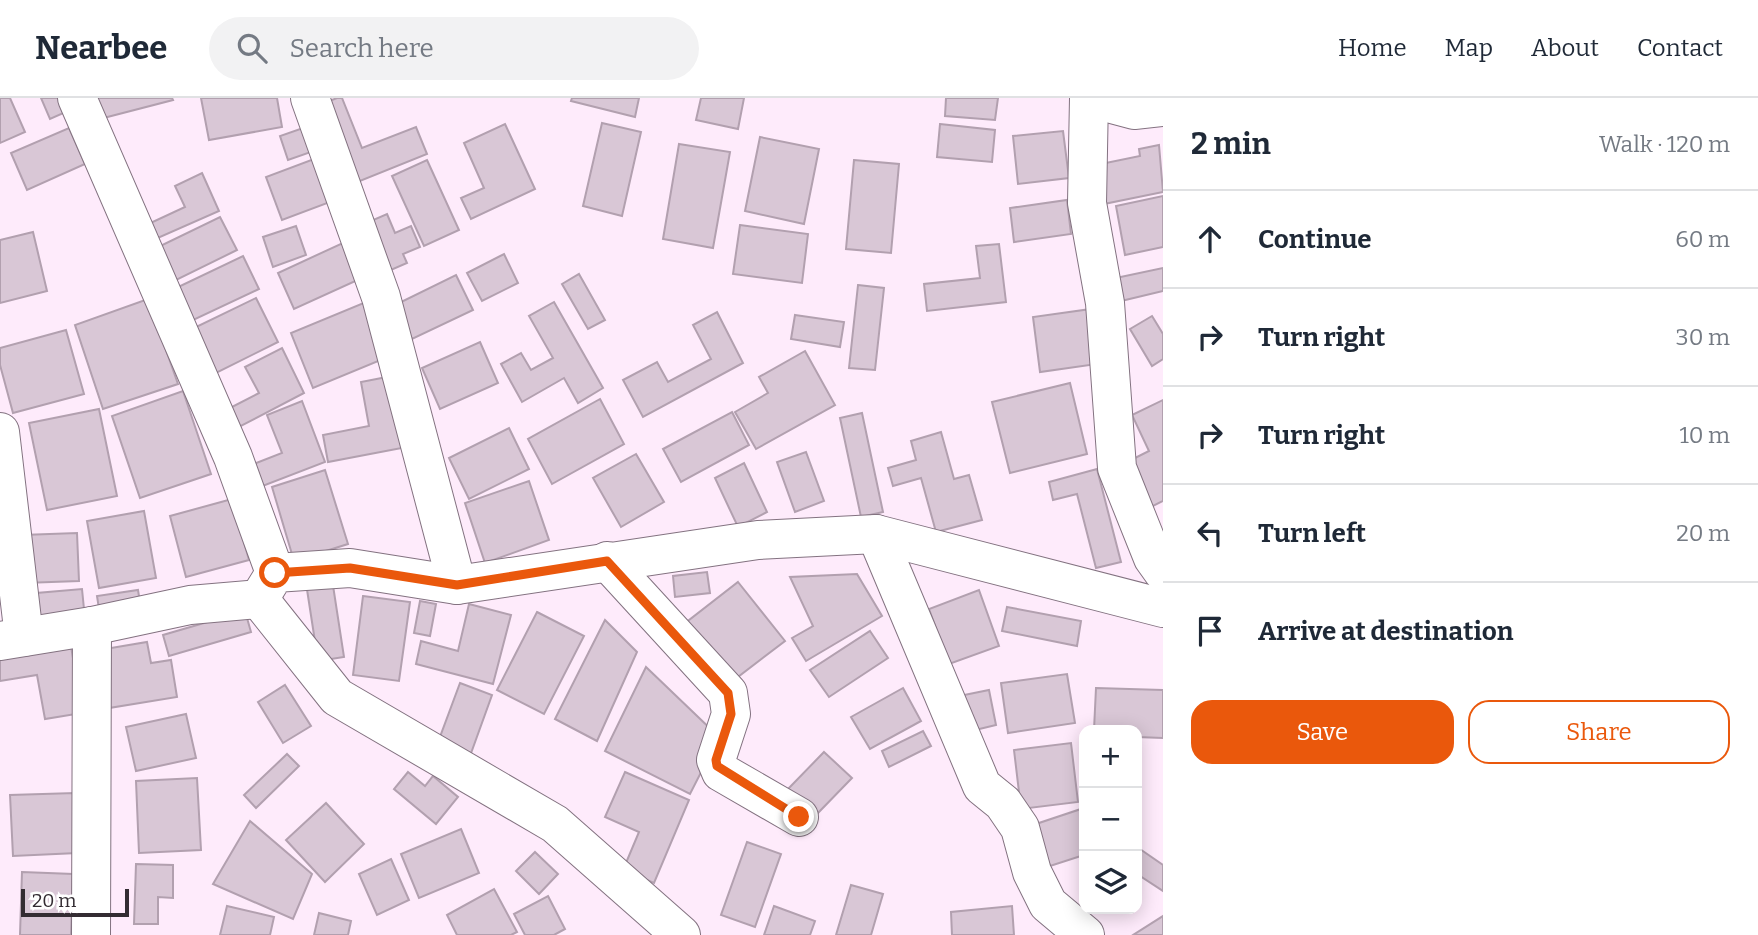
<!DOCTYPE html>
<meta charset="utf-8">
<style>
body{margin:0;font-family:Bitter,serif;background:#f2f2f3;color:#1f2937}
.controls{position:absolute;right:21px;bottom:21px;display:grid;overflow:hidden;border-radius:14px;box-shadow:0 4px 18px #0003}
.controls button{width:63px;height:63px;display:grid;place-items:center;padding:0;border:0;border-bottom:2px solid #e0e1e3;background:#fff;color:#1f2937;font:35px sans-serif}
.scale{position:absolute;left:21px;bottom:18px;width:108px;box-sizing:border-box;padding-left:7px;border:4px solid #332c32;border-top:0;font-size:19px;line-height:24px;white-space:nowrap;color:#332c32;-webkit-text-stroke:5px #fff;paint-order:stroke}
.stop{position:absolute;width:21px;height:21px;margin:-16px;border:5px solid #ea580c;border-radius:50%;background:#fff}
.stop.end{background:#ea580c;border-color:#fff;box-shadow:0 2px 7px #0008}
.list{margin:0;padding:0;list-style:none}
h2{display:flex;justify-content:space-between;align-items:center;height:91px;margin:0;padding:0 28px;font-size:30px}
h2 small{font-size:23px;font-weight:400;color:#747a83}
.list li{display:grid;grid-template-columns:46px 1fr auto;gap:21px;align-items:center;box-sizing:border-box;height:98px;padding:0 28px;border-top:2px solid #e0e1e3}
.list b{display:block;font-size:26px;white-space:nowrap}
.list em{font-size:23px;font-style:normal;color:#747a83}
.actions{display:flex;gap:14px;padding:21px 28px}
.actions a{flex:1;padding:16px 0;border:2px solid #ea580c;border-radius:21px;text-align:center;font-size:24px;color:#ea580c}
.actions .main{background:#ea580c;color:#fff}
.icon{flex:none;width:38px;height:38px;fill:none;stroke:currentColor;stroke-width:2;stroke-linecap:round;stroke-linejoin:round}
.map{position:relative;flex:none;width:1163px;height:837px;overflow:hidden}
header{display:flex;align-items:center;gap:42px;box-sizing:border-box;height:98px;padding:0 35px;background:#fff;border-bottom:2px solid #e0e1e3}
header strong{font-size:33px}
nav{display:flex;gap:38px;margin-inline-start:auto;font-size:24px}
.search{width:490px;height:63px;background:#f2f2f3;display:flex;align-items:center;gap:18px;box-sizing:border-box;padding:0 24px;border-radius:38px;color:#747a83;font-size:26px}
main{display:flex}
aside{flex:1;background:#fff}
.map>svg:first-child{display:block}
.building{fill:#d9c7d6;stroke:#b2a0af;stroke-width:2}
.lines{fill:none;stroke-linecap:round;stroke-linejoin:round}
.minor-casing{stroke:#837280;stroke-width:40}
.minor{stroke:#fff;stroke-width:38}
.route{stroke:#ea580c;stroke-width:9}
</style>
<header>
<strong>Nearbee</strong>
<div class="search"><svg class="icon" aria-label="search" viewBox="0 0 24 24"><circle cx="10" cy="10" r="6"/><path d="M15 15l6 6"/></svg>Search here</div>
<nav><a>Home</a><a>Map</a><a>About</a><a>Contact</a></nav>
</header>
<main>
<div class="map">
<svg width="1163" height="837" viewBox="0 0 1163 837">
<rect width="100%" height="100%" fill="#feebfb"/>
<g class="building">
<path d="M0,0H10L25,34L0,45Z"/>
<path d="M41,0H63L68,13L50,21Z"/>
<path d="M86,0H172L173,2L92,23Z"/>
<path d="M201,0H277L282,29L209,42Z"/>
<path d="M337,0H342L362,50L416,29L427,56L350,87L319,7Z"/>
<path d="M572,0H639L635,19L571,3Z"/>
<path d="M701,0H744L738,31L696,22Z"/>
<path d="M946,0H998L995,22L945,18Z"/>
<path d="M602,25L641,34L622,118L583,108Z"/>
<path d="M505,26L535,91L471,121L461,100L484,90L464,45Z"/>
<path d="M940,26L995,32L992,64L937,59Z"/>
<path d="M69,30L85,66L27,92L11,55Z"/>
<path d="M303,30L311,54L288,62L280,38Z"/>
<path d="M1063,33L1069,80L1018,86L1013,38Z"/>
<path d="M760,39L819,51L804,126L745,113Z"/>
<path d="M679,46L730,54L713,150L663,141Z"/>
<path d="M1159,47L1163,94L1099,107L1091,68L1140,58L1139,51Z"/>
<path d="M314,61L330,104L282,122L266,79Z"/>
<path d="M427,62L459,132L424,148L392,78Z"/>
<path d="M854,62L899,66L891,155L846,151Z"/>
<path d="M202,75L219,113L151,143L144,128L185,109L175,88Z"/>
<path d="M1163,98V149L1125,157L1116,108Z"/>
<path d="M1067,102L1071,136L1014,144L1010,110Z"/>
<path d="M387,116L395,135L411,128L420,149L403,156L407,165L384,175L364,126Z"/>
<path d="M220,119L237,152L168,186L152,152Z"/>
<path d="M740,127L808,136L802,185L733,176Z"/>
<path d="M296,128L306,157L273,169L263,139Z"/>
<path d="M33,134L47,193L0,205V142Z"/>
<path d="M345,144L362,180L294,211L278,175Z"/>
<path d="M999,146L1006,204L927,213L924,186L980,180L976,148Z"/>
<path d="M504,156L518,185L482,203L467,175Z"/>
<path d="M243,158L259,191L189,224L174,191Z"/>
<path d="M1163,170V193L1117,204L1111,181Z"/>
<path d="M579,176L605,222L588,231L562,186Z"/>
<path d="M456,177L473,212L412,241L395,207Z"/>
<path d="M858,187L884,190L875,272L849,270Z"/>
<path d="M256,200L278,244L214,276L192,231Z"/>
<path d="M148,201L178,286L103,311L75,227Z"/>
<path d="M366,204L388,259L313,290L291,235Z"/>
<path d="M554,204L603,290L578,305L564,280L522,304L501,266L521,255L531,272L553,260L529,218Z"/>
<path d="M1091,211L1097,266L1040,274L1033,219Z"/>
<path d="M717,214L743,265L643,319L623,282L657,264L668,284L711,261L693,227Z"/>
<path d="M795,217L844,224L840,249L791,241Z"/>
<path d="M1152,218L1163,236V261L1152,268L1130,231Z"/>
<path d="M66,232L84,296L13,315L0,267V250Z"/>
<path d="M480,244L498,285L440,311L422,270Z"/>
<path d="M282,250L304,295L237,330L228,311L259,295L245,269Z"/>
<path d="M805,253L835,307L756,351L735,314L768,295L759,279Z"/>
<path d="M392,278L407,349L328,364L323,337L369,328L361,284Z"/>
<path d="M1070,285L1087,356L1010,375L992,304Z"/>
<path d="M183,293L211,376L140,400L112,318Z"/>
<path d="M600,301L624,346L552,386L528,341Z"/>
<path d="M1163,302V403L1149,410L1127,364L1149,353L1132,317Z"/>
<path d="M302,303L325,364L260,389L251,367L282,355L267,317Z"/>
<path d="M99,311L117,398L47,412L29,325Z"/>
<path d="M732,314L749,347L681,384L663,351Z"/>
<path d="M862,315L883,414L861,419L840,320Z"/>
<path d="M509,330L529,371L469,401L449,360Z"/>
<path d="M941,334L954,381L969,377L982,422L936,434L921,380L893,388L888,370L916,362L911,343Z"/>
<path d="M806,354L824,403L795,414L777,364Z"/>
<path d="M636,356L664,404L621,429L593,380Z"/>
<path d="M744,365L767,414L738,429L715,380Z"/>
<path d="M1097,371L1121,464L1096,470L1077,396L1053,402L1049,384Z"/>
<path d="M325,372L348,446L294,463L272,389Z"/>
<path d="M529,383L549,442L485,465L465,405Z"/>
<path d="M232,401L249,462L186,479L170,418Z"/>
<path d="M144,413L156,480L99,490L87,423Z"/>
<path d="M77,435L79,483L24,485L22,437Z"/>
<path d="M707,474L710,495L675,499L673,478Z"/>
<path d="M857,476L882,518L806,563L792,540L813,528L790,479Z"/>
<path d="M332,481L344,559L318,563L306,485Z"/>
<path d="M738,484L785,543L730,585L684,526Z"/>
<path d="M82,491L85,521L27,525L25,496Z"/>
<path d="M138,492L141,511L100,517L97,498Z"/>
<path d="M979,492L999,548L949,566L929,511Z"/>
<path d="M363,498L410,504L399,583L353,577Z"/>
<path d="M420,503L436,506L430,538L414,535Z"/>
<path d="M469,506L511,517L493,586L416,566L421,543L458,553Z"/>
<path d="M1007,509L1081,523L1077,548L1002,533Z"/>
<path d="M245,513L251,534L169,558L163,537Z"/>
<path d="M537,514L584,538L544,616L497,592Z"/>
<path d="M605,522L637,554L597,643L555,621Z"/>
<path d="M870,533L888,560L829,599L810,572Z"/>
<path d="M147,544L151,565L171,562L177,599L109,610L99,552Z"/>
<path d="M71,548L82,615L45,621L37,577L0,583V559Z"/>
<path d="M646,569L719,639L690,696L605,653Z"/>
<path d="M1067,576L1075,625L1008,635L1001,585Z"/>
<path d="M460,585L492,597L470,658L437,647Z"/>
<path d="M285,587L311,628L283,645L258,604Z"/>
<path d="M903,590L921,623L870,651L851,619Z"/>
<path d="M1096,590L1163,592V640L1137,639V632H1094Z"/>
<path d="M989,592L996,627L971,633L964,597Z"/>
<path d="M186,616L196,660L136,673L126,629Z"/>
<path d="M923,633L931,648L889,669L882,653Z"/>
<path d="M1071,645L1078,704L1021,711L1014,652Z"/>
<path d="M824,654L852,680L816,717L788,691Z"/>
<path d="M287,656L299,668L256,710L244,697Z"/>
<path d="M408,674L425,688L433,678L458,699L436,726L394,691Z"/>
<path d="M625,674L689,702L654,785L623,772L639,734L605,719Z"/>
<path d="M197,680L201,752L139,755L136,683Z"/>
<path d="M75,695L77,755L13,758L10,697Z"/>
<path d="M326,705L364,746L325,784L286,742Z"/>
<path d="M1084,710V757L1050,768L1036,726Z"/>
<path d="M250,723L312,776L293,821L213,786Z"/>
<path d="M461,731L479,775L419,800L401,756Z"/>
<path d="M747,744L781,756L755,829L721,817Z"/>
<path d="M1137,749L1163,767V793L1137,776Z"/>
<path d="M535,754L558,776L539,796L516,773Z"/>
<path d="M391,761L409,802L377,817L359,776Z"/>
<path d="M136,766L173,767V800L158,799V826H134Z"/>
<path d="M22,774L73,776L71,837H20Z"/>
<path d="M851,787L883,796L871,837H836Z"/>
<path d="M494,791L517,834L511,837H457L447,817Z"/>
<path d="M548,798L565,831L554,837H525L514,816Z"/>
<path d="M227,808L274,819L270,837H220Z"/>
<path d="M774,808L815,823L810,837H764Z"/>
<path d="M1012,808L1014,837H952L951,814Z"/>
<path d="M319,815L351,823L348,837H314Z"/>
<path d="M1163,818V837H1133Z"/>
</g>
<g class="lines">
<defs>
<g id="minor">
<path d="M77,0L233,359L275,475"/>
<path d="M310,0L381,199L457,487"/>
<path d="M1089,0L1087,105L1105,205L1117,370L1153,460L1163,474"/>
<path d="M1089,0L1134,12L1163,9"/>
<path d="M0,334L24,539"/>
<path d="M876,436L982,688L1003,705L1020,730L1032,774L1048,806L1085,837"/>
<path d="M607,463L728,595L731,616L716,662L721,674L799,719"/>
<path d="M259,501L337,599L555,726L681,837"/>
<path d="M0,543L92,528L190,507L259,501L275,475L350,470L457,487L758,442L876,436L1163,510"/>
<path d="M91,837L92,528"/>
</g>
</defs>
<use href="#minor" class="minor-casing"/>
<use href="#minor" class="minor"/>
</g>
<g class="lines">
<path class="route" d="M275,475L350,470L457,487L607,463L728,595L731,616L716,662L717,668L799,719"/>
</g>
</svg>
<div class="controls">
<button>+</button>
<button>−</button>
<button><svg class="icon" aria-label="layers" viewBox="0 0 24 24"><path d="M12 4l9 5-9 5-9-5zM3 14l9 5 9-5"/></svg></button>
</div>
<div class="scale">20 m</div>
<div class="stop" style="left:275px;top:475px"></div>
<div class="stop end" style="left:799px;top:719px"></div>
</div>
<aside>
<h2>2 min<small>Walk · 120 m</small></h2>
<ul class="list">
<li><svg class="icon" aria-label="ahead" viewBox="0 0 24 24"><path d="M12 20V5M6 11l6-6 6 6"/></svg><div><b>Continue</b></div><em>60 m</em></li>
<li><svg class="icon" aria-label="right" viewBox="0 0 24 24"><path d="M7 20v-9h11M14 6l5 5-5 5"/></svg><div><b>Turn right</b></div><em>30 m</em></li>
<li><svg class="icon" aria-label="right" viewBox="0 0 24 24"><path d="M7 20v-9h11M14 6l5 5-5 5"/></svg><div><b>Turn right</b></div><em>10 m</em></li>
<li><svg class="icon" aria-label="left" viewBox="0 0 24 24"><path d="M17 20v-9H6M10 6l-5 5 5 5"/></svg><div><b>Turn left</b></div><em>20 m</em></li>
<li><svg class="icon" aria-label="arrive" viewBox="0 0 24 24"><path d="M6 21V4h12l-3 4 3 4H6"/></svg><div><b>Arrive at destination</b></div></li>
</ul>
<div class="actions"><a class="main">Save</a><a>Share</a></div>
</aside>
</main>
